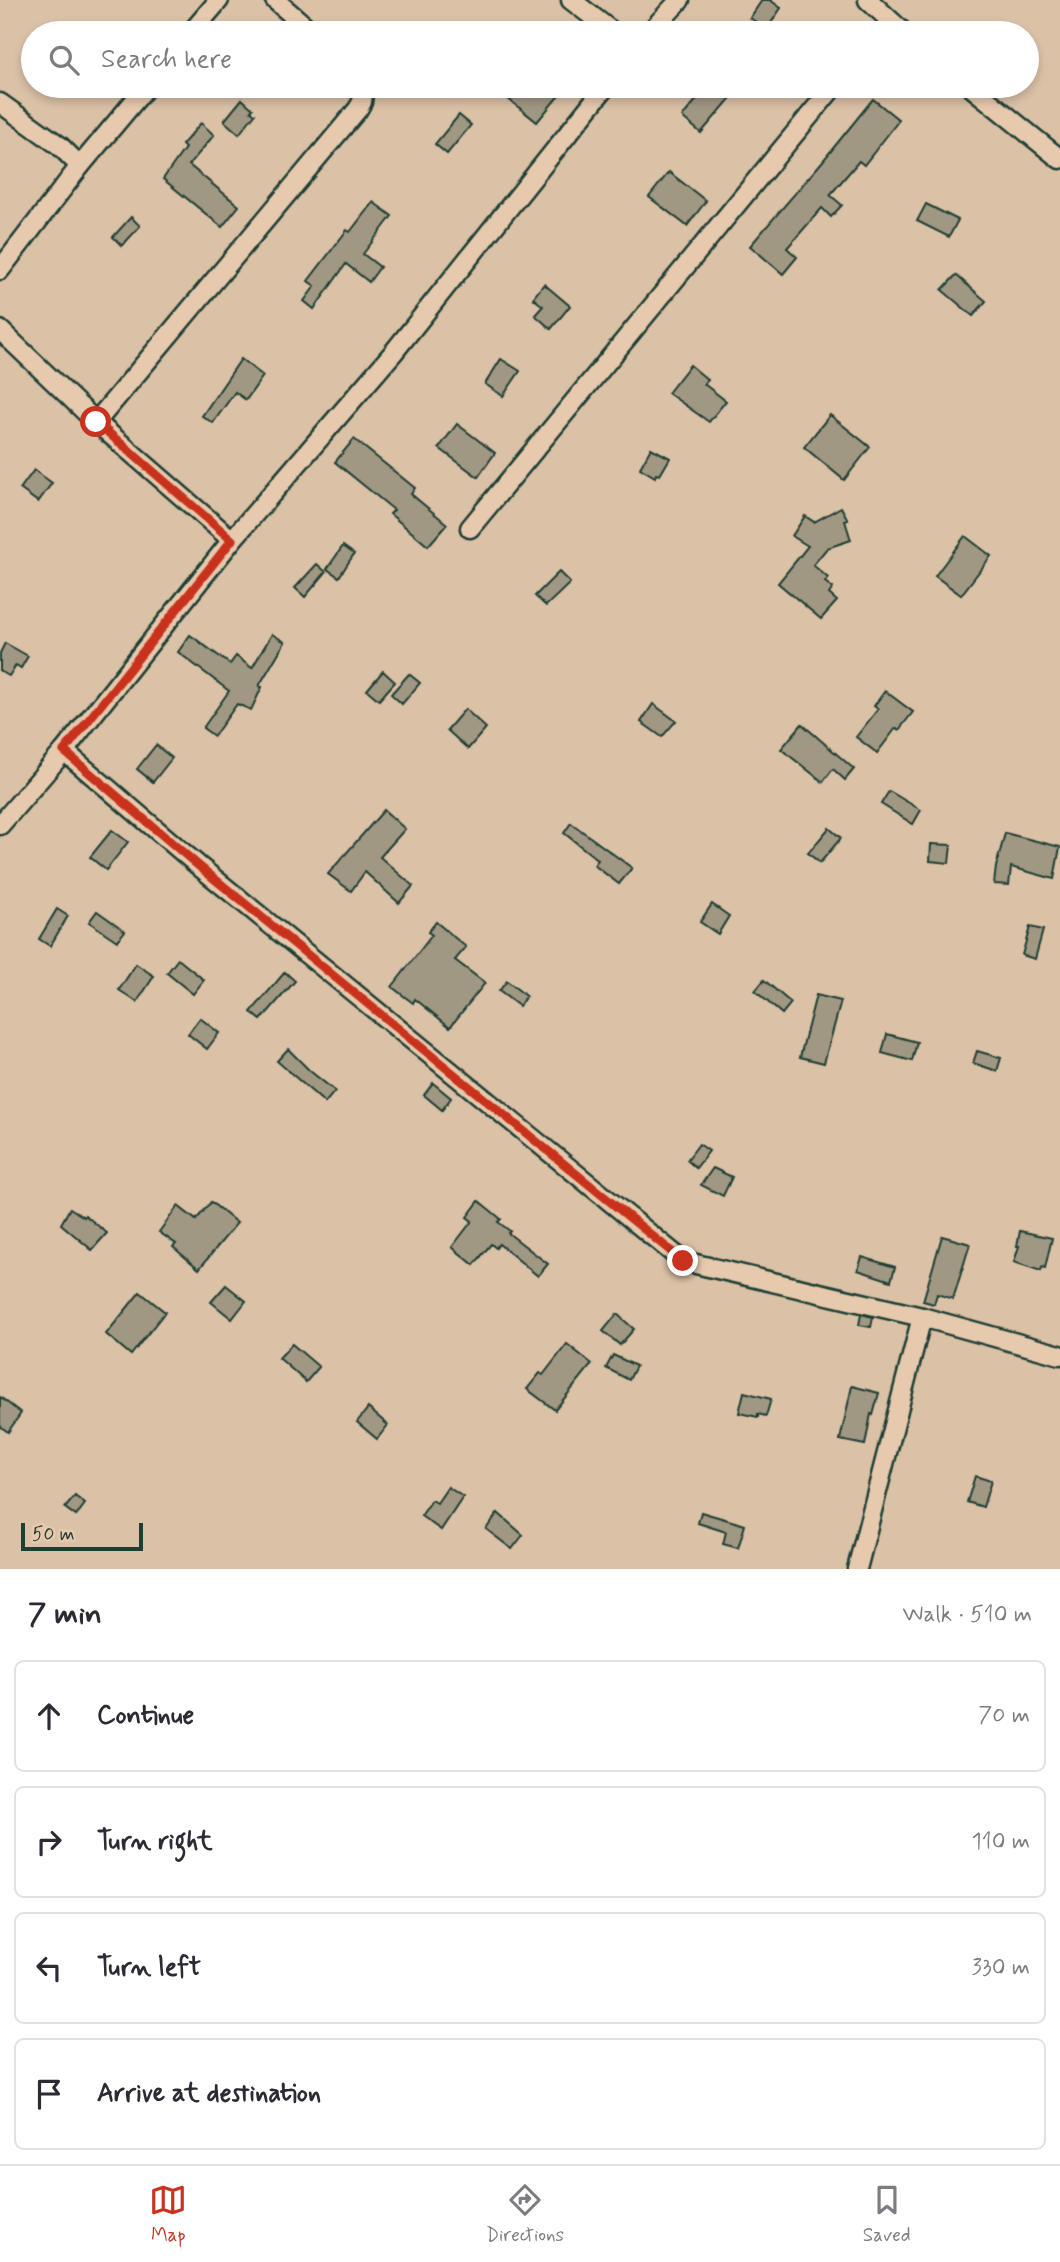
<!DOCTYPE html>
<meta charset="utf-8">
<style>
body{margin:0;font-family:Mynerve,sans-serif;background:#f2f2f3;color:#2b2b33}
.scale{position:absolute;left:21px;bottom:18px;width:122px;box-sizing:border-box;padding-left:7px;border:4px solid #1f3d34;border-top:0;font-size:19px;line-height:24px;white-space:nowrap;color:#1f3d34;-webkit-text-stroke:5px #e7caae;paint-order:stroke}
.stop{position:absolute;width:21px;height:21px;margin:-16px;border:5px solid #c8321e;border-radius:50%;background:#fff}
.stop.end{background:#c8321e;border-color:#fff;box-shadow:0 2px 7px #0008}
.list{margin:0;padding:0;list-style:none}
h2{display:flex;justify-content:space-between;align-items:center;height:91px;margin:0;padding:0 28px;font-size:30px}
h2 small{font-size:23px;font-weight:400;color:#7c7c81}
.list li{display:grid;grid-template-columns:46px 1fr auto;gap:21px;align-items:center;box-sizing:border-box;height:112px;margin:0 14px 14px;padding:0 14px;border:2px solid #e1e1e2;border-radius:10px}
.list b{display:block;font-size:26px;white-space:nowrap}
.list em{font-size:23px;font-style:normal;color:#7c7c81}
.icon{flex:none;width:38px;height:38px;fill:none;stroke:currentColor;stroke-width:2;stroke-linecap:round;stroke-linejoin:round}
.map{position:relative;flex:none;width:1060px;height:1569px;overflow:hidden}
.search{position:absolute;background:#fff;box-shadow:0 4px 10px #0003;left:21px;right:21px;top:21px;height:77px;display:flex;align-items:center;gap:18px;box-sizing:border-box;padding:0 24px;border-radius:38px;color:#7c7c81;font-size:26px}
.sheet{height:595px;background:#fff}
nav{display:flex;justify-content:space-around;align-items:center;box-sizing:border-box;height:98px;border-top:2px solid #e1e1e2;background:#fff;font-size:19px;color:#7c7c81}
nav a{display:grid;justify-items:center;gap:4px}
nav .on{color:#c8321e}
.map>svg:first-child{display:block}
.building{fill:#a19883;stroke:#1f3d34;stroke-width:2}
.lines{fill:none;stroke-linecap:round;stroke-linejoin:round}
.minor-casing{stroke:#1f3d34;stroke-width:23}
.minor{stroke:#e7caae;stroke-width:18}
.route{stroke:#c8321e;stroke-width:9}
</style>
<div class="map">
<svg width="1060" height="1569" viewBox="0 0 1060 1569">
<rect width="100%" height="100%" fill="#dbc2a7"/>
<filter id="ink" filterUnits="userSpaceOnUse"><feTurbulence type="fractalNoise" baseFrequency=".0143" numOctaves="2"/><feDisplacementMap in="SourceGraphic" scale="14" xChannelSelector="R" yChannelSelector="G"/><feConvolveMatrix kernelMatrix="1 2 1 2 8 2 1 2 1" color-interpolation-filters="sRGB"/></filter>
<g filter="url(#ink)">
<g class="building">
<path d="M762,0H770L781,8L767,29L750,18Z"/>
<path d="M492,86H552L561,93L537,122Z"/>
<path d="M708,86H741L701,133L682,117Z"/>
<path d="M242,99L253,109L251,111L255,114L239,134L224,121Z"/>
<path d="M873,99L899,120L864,165L859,161L830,195L842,205L831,217L822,208L787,248L797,257L783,274L750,246L822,162Z"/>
<path d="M459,115L471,125L447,154L435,144Z"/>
<path d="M201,123L214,135L189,165L239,206L222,227L163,179L185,148L182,145Z"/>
<path d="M669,172L706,201L687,226L649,197Z"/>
<path d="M373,202L392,216L363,254L380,267L369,282L346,264L314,309L304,301L315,286L308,281L347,230L350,232Z"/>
<path d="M926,204L958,220L949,237L917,221Z"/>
<path d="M131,217L140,226L122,246L113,237Z"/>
<path d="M956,275L986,301L973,316L942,290Z"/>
<path d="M544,284L570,306L551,329L535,315L543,306L533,298Z"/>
<path d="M241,359L263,376L246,400L235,392L213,423L202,416Z"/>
<path d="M501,359L520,371L503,396L485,384Z"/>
<path d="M690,365L708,380L704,384L726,401L709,422L668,393Z"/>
<path d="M830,415L870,447L844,480L804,447Z"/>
<path d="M457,424L495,453L478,477L439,448Z"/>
<path d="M354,439L415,488L411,494L447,524L428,546L390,514L394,510L335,462Z"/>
<path d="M651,448L670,458L660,475L656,474L655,477L640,468Z"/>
<path d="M34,470L52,483L38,502L20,489Z"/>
<path d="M841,507L848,520L845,521L851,540L827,548L813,565L828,578L825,582L833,588L829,594L837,601L821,619L778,583L808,546L792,536L805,516L814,522Z"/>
<path d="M965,536L991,556L961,595L935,576Z"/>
<path d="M343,546L354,554L339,577L327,569Z"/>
<path d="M317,564L326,572L305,597L295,588Z"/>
<path d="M559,572L570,583L546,606L535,596Z"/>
<path d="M272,634L285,642L259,686L262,687L251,710L237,704L214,736L203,728L229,691L178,652L190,635L230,664L236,656L252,668Z"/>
<path d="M5,643L28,656L21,668L16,665L9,676L0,671V653Z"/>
<path d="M383,671L395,682L379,700L367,690Z"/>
<path d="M409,674L420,683L402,704L391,694Z"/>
<path d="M885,691L913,712L899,730L896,728L877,753L856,737L878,709L874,706Z"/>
<path d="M653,704L676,721L662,737L641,722Z"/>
<path d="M465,709L486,728L468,749L447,730Z"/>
<path d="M802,724L854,769L845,780L833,769L823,782L781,749Z"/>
<path d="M156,745L172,758L153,782L137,769Z"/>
<path d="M889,791L921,810L913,824L881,804Z"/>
<path d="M384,810L405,829L380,857L413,886L399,903L365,872L351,891L328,874Z"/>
<path d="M571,823L632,868L619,884L594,865L598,860L564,833Z"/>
<path d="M829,828L841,838L820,863L808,853Z"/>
<path d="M112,830L128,842L106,870L90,857Z"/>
<path d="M1005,833L1060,847L1054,879L1011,867L1009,885L994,884L996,867Z"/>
<path d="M931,844L951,845L949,863L930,861Z"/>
<path d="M712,904L729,916L718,934L700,922Z"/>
<path d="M57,909L68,916L50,946L39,939Z"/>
<path d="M97,911L125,931L117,941L89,922Z"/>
<path d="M436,922L466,947L455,960L485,983L450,1027L415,999L413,1003L392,987L432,935L428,932Z"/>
<path d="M1030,927L1043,930L1035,959L1022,955Z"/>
<path d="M178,959L204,980L193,994L167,973Z"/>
<path d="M136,964L154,976L137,1002L119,990Z"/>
<path d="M285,972L295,981L261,1020L251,1012Z"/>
<path d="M764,980L791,1003L782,1014L755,991Z"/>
<path d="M507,981L526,996L519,1006L499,991Z"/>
<path d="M816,995L841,1001L824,1063L800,1057Z"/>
<path d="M200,1018L219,1033L207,1049L188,1034Z"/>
<path d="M887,1034L917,1042L912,1061L882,1053Z"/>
<path d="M288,1049L310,1071L335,1091L325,1103L277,1061Z"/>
<path d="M977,1051L1001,1058L997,1071L973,1063Z"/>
<path d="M433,1083L451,1098L442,1110L424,1095Z"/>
<path d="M699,1144L709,1151L696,1168L687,1160Z"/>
<path d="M713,1168L732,1177L723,1196L701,1185Z"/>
<path d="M479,1201L501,1219L498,1222L510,1231L508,1233L548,1264L538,1276L499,1244L496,1248L491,1244L474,1265L452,1247L472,1221L467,1217Z"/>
<path d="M211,1202L237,1223L199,1269L173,1247L176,1244L159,1232L178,1206L196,1220Z"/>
<path d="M70,1208L84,1217L85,1215L107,1233L92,1250L61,1224Z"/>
<path d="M1020,1231L1052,1238L1045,1268L1042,1267L1041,1271L1014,1262L1019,1246H1017Z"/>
<path d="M942,1236L970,1244L953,1299L937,1294L934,1304L923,1301Z"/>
<path d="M862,1257L895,1267L891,1281L858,1270Z"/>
<path d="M226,1285L246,1301L232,1319L211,1302Z"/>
<path d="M140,1292L165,1312L131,1355L106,1334Z"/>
<path d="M617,1314L634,1329L620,1345L603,1331Z"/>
<path d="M861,1314L873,1317L871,1327L859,1325Z"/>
<path d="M292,1344L319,1367L306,1382L279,1358Z"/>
<path d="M567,1344L592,1364L555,1410L527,1389L540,1373L543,1375Z"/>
<path d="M613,1355L636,1366L629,1380L606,1368Z"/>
<path d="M852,1386L879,1393L873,1415L871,1414L865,1445L840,1440Z"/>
<path d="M744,1392L771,1399L766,1416L758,1414V1417L739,1413Z"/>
<path d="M0,1397L21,1413L8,1432L0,1426Z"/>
<path d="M368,1408L388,1425L377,1439L357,1422Z"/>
<path d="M975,1476L991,1481L983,1507L967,1502Z"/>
<path d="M448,1487L463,1497L441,1530L421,1516L432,1500L437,1503Z"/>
<path d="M75,1496L85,1504L76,1516L65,1508Z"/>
<path d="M701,1512L745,1525L738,1548L723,1544L726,1532L698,1523Z"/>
<path d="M498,1513L523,1535L512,1549L486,1529Z"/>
</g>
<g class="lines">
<defs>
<g id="minor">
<path d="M275,0L313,33"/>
<path d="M571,0L614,33"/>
<path d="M868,0L904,33"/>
<path d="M191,33L219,0"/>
<path d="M649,33L680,0"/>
<path d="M970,86L1060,159"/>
<path d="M0,103L60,146L80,166"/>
<path d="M0,270L80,166L147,86"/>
<path d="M0,330L96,422L232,540"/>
<path d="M96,422L358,109L362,102L364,86"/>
<path d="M470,528L834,86"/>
<path d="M64,751L200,867L683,1261L922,1317L1060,1355"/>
<path d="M0,825L64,751L232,540L393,353L606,86"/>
<path d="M857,1569L922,1317"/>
</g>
</defs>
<use href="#minor" class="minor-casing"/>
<use href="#minor" class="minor"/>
</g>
</g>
<g class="lines" filter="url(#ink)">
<path class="route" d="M96,422L232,540L64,751L200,867L683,1261"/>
</g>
</svg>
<div class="scale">50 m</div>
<div class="stop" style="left:96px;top:422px"></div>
<div class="stop end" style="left:683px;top:1261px"></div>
<div class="search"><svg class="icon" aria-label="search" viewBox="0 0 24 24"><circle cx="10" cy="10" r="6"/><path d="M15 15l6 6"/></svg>Search here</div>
</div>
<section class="sheet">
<h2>7 min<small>Walk · 510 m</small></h2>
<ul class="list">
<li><svg class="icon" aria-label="ahead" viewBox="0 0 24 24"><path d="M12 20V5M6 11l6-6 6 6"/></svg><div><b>Continue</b></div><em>70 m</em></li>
<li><svg class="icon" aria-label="right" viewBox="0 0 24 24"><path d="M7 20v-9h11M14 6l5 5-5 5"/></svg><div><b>Turn right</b></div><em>110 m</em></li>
<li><svg class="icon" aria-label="left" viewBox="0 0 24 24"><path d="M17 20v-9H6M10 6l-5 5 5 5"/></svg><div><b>Turn left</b></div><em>330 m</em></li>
<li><svg class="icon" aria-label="arrive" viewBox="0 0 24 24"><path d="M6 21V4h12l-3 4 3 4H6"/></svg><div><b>Arrive at destination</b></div></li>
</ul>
</section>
<nav>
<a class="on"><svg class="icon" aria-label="map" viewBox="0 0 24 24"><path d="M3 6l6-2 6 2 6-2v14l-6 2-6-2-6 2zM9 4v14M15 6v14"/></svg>Map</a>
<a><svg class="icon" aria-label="directions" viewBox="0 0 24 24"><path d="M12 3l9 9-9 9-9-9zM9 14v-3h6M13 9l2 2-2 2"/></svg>Directions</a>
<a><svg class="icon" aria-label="saved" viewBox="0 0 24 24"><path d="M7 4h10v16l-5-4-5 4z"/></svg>Saved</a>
</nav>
